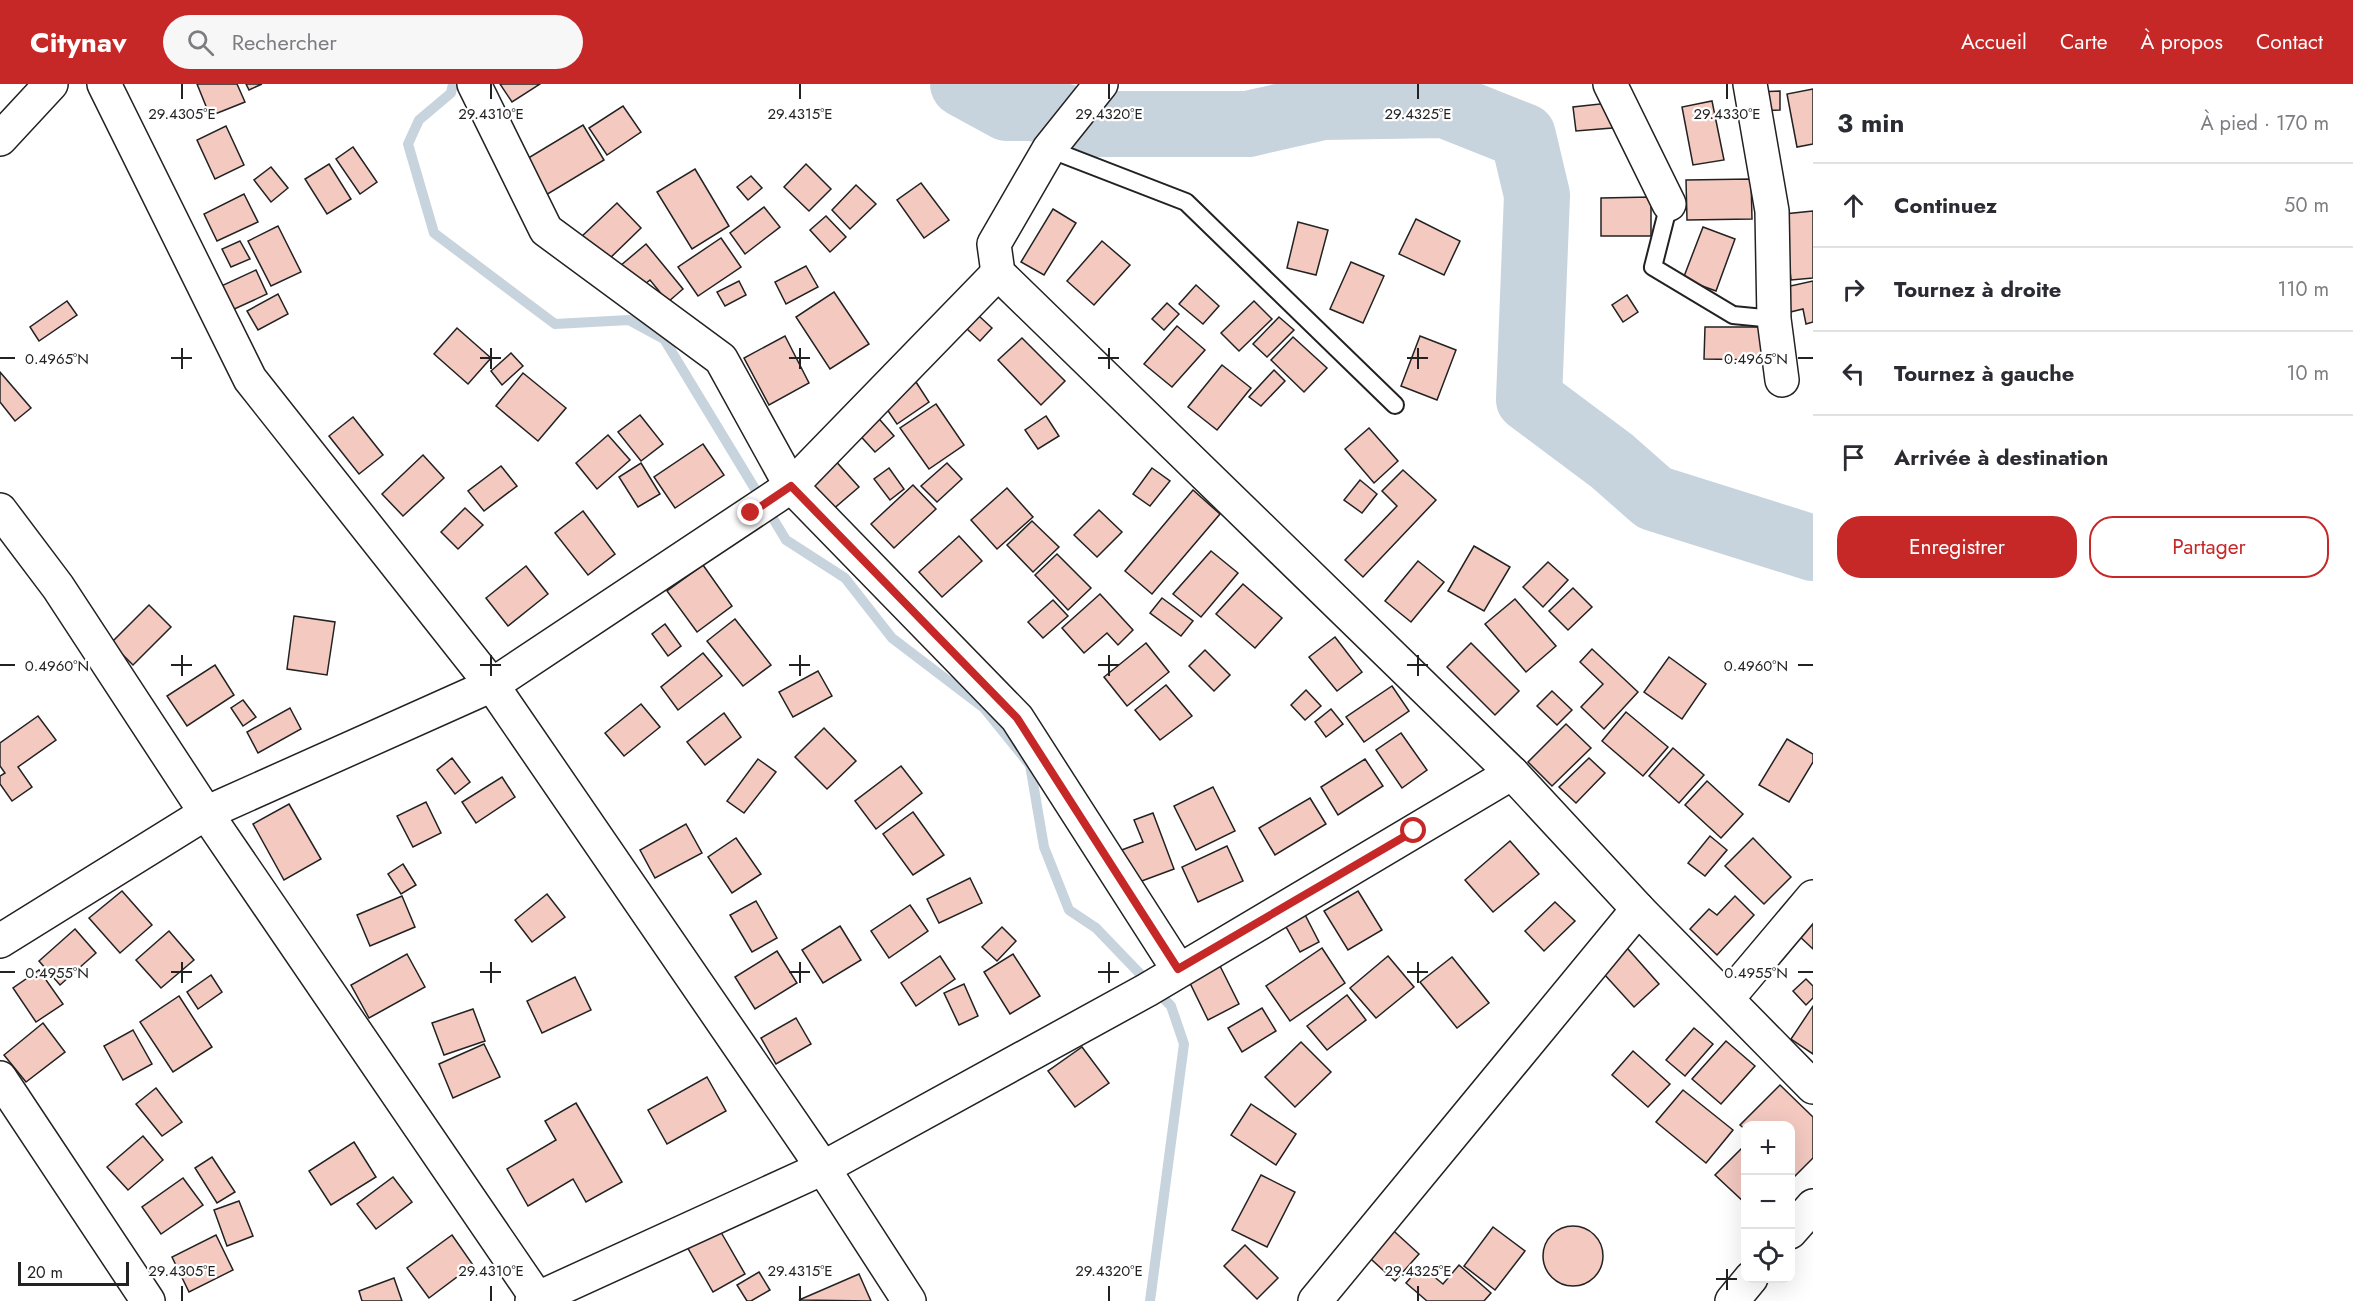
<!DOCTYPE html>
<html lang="fr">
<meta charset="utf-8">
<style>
body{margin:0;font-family:Jost,sans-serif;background:#f7f7f7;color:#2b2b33}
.controls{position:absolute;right:18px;bottom:18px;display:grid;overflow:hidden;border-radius:12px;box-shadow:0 6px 24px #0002}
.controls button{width:54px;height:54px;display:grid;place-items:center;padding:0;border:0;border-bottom:2px solid #e1e1e2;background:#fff;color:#2b2b33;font:30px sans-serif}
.scale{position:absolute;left:18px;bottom:15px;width:111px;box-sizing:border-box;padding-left:6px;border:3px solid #222;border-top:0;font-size:16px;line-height:21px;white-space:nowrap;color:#222;-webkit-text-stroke:4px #fff;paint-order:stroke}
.stop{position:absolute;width:18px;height:18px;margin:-14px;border:4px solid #c62828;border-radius:50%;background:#fff}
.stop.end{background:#c62828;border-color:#fff;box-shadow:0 2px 6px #0008}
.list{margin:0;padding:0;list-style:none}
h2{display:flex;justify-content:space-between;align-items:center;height:78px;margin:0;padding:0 24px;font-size:26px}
h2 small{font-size:20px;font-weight:400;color:#7c7c81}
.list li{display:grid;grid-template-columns:39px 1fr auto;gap:18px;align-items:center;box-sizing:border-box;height:84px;padding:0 24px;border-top:2px solid #e1e1e2}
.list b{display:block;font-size:22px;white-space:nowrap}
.list em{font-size:20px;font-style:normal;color:#7c7c81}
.actions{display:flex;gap:12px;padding:18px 24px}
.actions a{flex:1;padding:14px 0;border:2px solid #c62828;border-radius:24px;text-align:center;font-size:21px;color:#c62828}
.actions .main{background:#c62828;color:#fff}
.icon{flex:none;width:33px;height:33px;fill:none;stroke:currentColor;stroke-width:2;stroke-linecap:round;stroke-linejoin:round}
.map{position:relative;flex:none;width:1813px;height:1217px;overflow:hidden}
header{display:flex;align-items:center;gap:36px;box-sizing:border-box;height:84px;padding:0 30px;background:#c62828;color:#fff}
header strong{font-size:28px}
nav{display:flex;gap:33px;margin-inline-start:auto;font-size:21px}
.search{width:420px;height:54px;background:#f7f7f7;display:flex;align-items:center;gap:15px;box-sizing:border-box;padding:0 21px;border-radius:33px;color:#7c7c81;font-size:22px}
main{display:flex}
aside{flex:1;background:#fff}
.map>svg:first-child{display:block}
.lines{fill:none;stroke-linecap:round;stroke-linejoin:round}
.stream{stroke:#c7d3dd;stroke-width:10}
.river{stroke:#c7d3dd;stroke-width:66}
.building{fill:#f3c9c0;stroke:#222;stroke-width:1.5}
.service-casing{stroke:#222;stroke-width:20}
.minor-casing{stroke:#222;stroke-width:36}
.service{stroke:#fff;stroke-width:16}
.minor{stroke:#fff;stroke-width:33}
.route{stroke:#c62828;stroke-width:8}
.ticks{fill:none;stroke:#222;stroke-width:2}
.ticks-label{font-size:15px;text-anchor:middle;fill:#222;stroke:#fff;stroke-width:4.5;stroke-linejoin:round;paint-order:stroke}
</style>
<header>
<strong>Citynav</strong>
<div class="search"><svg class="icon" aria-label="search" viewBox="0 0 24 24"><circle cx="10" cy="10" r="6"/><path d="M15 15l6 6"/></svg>Rechercher</div>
<nav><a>Accueil</a><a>Carte</a><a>À propos</a><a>Contact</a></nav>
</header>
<main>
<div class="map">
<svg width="1813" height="1217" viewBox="0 0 1813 1217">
<rect width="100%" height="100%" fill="#fff"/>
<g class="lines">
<path class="stream" d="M453,0L451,9L419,36L408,60L434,149L555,240L629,236L664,255L786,456L845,494L892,554L984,624L1030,681L1044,763L1069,826L1096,844L1171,922L1184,960L1150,1217"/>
<path class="river" d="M963,0L1007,24H1034L1090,40H1248L1322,23L1445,21L1523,52L1537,111L1529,315L1612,377L1654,414L1813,464"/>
</g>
<g class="building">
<path d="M197,0H237L245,18L210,32Z"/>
<path d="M246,0H262L249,6Z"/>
<path d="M500,0H540L512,18Z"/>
<path d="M1813,5V60L1797,63L1787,10Z"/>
<path d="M1780,7V26L1759,27L1758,8Z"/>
<path d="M1712,17L1724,76L1693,81L1682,23Z"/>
<path d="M1609,19L1612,44L1576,47L1573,23Z"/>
<path d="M623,22L641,48L607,71L589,44Z"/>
<path d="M583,41L604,76L541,114L520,79Z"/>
<path d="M226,42L244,81L215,95L197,56Z"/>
<path d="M353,63L377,98L360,110L336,75Z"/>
<path d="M329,80L351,115L327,130L305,95Z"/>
<path d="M806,80L831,105L809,127L784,103Z"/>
<path d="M271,83L288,104L271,118L254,96Z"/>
<path d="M695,85L729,142L692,165L657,108Z"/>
<path d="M751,92L762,104L748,116L737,103Z"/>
<path d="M1751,95L1752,135L1687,136L1686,96Z"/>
<path d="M921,99L949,136L924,154L897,116Z"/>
<path d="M856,101L876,120L850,145L832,126Z"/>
<path d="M244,110L258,138L217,157L204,130Z"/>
<path d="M1651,113V152H1601V114Z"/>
<path d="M617,119L641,144L605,179L580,154Z"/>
<path d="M764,123L780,143L745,170L730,149Z"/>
<path d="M1053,125L1076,139L1044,191L1021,178Z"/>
<path d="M1813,127V194L1791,196L1784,130Z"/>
<path d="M826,132L846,153L830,168L810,146Z"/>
<path d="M1416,135L1460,157L1444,191L1399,170Z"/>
<path d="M1298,138L1328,146L1316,191L1287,184Z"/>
<path d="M278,142L301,188L271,202L248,157Z"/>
<path d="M1703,143L1735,155L1716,207L1683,195Z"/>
<path d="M721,154L741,183L698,212L678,183Z"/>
<path d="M240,157L250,175L231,183L222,165Z"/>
<path d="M1102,157L1130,181L1094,221L1067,197Z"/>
<path d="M646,160L683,205L668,218L650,196L639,205L620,182Z"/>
<path d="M1351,178L1384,192L1363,239L1330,225Z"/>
<path d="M806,182L818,203L786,220L775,198Z"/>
<path d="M256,186L267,210L230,227L219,203Z"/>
<path d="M739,197L746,211L725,222L717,208Z"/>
<path d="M1813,197V238L1806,240L1803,225L1782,230L1777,205Z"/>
<path d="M1196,201L1219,222L1203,240L1179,220Z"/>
<path d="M834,208L869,260L830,285L796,233Z"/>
<path d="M278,210L288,230L258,246L247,227Z"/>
<path d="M1627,211L1638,228L1623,238L1612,221Z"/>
<path d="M67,217L77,231L39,257L30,243Z"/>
<path d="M1254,217L1272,235L1239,267L1221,249Z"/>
<path d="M1167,219L1179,230L1164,246L1152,235Z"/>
<path d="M979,232L992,244L980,257L967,245Z"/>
<path d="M1279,233L1294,246L1267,273L1253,260Z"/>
<path d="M1177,242L1205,266L1172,303L1144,280Z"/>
<path d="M1705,243H1764V276L1704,275Z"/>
<path d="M457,244L491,274L468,300L434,270Z"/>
<path d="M785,252L809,299L769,321L744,274Z"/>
<path d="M1420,252L1456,266L1437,316L1401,302Z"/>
<path d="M1293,253L1327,284L1304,308L1271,276Z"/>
<path d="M1022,254L1065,297L1041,321L998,276Z"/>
<path d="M511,269L523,282L502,301L491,287Z"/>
<path d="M1222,281L1251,304L1217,346L1188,323Z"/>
<path d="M1274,286L1285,297L1261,322L1249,313Z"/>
<path d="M0,288L31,324L15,337L0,318Z"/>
<path d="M523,289L566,324L538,357L496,322Z"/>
<path d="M916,298L929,318L897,340L884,321Z"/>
<path d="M936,320L964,361L929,385L900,344Z"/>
<path d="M874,329L894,352L875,368L855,346Z"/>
<path d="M640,331L663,360L641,377L618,348Z"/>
<path d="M1046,332L1059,352L1038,365L1025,346Z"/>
<path d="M353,333L383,371L359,390L329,352Z"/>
<path d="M1369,344L1398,377L1374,399L1345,365Z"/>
<path d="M608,351L630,376L597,405L576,379Z"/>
<path d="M703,360L724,391L675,424L654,393Z"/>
<path d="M423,371L444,394L403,432L382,410Z"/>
<path d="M832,373L859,403L831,427L804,397Z"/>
<path d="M641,379L660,410L638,423L619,393Z"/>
<path d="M947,379L962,395L937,418L921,402Z"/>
<path d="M501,382L517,402L484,427L468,407Z"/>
<path d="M889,384L904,405L890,416L874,395Z"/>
<path d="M1152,384L1170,397L1150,422L1133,410Z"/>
<path d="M1403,386L1436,416L1363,493L1345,476L1397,422L1382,407Z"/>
<path d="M1360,396L1377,410L1362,429L1344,416Z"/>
<path d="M913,401L936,425L894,464L871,440Z"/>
<path d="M1007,404L1033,433L997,465L971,436Z"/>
<path d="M1193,406L1220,430L1152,510L1125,487Z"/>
<path d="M465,424L483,441L458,465L441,448Z"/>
<path d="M1099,426L1122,448L1097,473L1074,451Z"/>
<path d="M583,427L615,470L588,491L555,449Z"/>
<path d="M1032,437L1059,463L1033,488L1007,461Z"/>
<path d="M959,452L982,477L942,513L919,488Z"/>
<path d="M1474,462L1510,483L1484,527L1448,507Z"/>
<path d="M1211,467L1238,489L1201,533L1173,510Z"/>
<path d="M1057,470L1091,504L1068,526L1035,491Z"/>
<path d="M1418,477L1444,498L1411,538L1385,517Z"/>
<path d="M1548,478L1568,496L1543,523L1523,503Z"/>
<path d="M703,481L732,522L697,548L667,507Z"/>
<path d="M526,482L548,510L508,542L486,514Z"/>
<path d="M1243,500L1282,534L1255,564L1216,530Z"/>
<path d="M1573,504L1592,523L1568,546L1549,527Z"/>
<path d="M1100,510L1133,546L1118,561L1107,549L1084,569L1062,544Z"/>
<path d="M1162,514L1193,537L1181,552L1150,529Z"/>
<path d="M1515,515L1556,562L1526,588L1485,540Z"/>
<path d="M1053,516L1068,532L1043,554L1028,538Z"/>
<path d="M149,521L171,543L133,581L111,559Z"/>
<path d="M294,532L335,538L327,591L287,585Z"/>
<path d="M735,535L771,581L743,602L707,557Z"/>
<path d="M665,540L681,562L668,572L652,550Z"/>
<path d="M1335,553L1362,588L1337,607L1309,573Z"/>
<path d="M1146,559L1169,588L1127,622L1104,593Z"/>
<path d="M1471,559L1519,607L1495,631L1447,583Z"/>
<path d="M1592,565L1638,608L1604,645L1581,623L1603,600L1580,578Z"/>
<path d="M1205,566L1230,591L1214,607L1189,582Z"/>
<path d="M703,569L722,592L678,626L661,603Z"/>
<path d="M1669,573L1706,600L1682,635L1644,608Z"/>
<path d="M215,581L234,611L187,642L167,612Z"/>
<path d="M818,587L832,612L793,633L779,608Z"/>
<path d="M1166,601L1192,632L1160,656L1135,626Z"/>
<path d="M1392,602L1409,627L1364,658L1346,633Z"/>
<path d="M1306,606L1321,622L1305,636L1291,621Z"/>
<path d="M1552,607L1572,626L1557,641L1537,622Z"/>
<path d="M243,616L256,633L243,642L231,624Z"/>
<path d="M641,620L660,643L624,672L605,649Z"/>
<path d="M290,624L301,645L258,669L247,648Z"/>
<path d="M1331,625L1343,640L1326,653L1315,638Z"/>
<path d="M1626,628L1668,663L1643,692L1602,657Z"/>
<path d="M724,629L741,653L705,681L687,658Z"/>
<path d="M38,632L56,656L18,683L32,703L12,717L0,700V692L5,689L0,682V659Z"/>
<path d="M1566,640L1591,664L1552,702L1528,678Z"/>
<path d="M824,644L856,677L827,705L795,673Z"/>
<path d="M1401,649L1427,686L1402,704L1376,666Z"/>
<path d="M1787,655L1813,670V678L1789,718L1759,701Z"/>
<path d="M1673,664L1704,691L1679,719L1649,692Z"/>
<path d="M452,674L470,698L455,710L437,686Z"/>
<path d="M1589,674L1605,689L1576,719L1559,703Z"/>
<path d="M758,675L776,688L744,729L727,717Z"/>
<path d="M1365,675L1383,702L1338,731L1321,703Z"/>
<path d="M901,682L922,709L876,745L855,717Z"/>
<path d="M502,693L515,713L476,739L462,718Z"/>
<path d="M1707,697L1743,730L1721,754L1685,721Z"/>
<path d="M1213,703L1235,747L1196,766L1174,722Z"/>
<path d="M1310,714L1326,740L1275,771L1259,744Z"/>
<path d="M426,718L441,749L413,763L397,732Z"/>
<path d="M289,720L321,775L284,796L253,740Z"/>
<path d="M913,728L944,771L913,791L883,750Z"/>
<path d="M1153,729L1174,785L1131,801L1119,767L1143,758L1134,736Z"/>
<path d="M686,740L702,769L655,794L640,766Z"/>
<path d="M1710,752L1727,766L1705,792L1688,779Z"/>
<path d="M736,754L761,790L732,809L708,773Z"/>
<path d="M1753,754L1791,793L1764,820L1725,782Z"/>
<path d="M1510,757L1539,790L1493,828L1465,796Z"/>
<path d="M1227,762L1243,797L1198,818L1182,783Z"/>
<path d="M403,780L416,801L401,810L388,790Z"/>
<path d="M970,794L982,819L939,839L927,815Z"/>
<path d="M122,807L152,841L120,869L89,834Z"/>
<path d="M1358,807L1382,846L1348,866L1324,827Z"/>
<path d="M547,810L565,833L532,858L515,836Z"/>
<path d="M402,812L415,843L370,862L357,831Z"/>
<path d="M1735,812L1754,831L1717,871L1690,845L1709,825L1717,831Z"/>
<path d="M756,817L777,854L752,868L730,831Z"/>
<path d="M1555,818L1575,837L1544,867L1525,847Z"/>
<path d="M910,821L928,847L889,874L871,847Z"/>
<path d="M1300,821L1319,858L1300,868L1280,832Z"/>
<path d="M1813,833V865L1797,850Z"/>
<path d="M840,842L861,876L823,899L802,866Z"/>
<path d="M1002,843L1016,857L997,877L982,863Z"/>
<path d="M75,845L96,869L60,901L39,877Z"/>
<path d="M169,847L194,876L161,904L136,876Z"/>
<path d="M1620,856L1659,900L1634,923L1594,879Z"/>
<path d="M1322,864L1345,899L1290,937L1266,902Z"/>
<path d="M777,867L797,899L755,925L735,893Z"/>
<path d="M407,870L425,903L369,934L351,901Z"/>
<path d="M1013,870L1040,912L1010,930L984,888Z"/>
<path d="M940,872L955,895L916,922L901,899Z"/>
<path d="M1388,872L1414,903L1376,934L1350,904Z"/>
<path d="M1452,873L1489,919L1457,944L1420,898Z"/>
<path d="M1219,880L1239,920L1208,936L1188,895Z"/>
<path d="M39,886L63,920L36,938L13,904Z"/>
<path d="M211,891L222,908L198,925L187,908Z"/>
<path d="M575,893L591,926L542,949L527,917Z"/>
<path d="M1806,895L1813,902V914L1806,921L1793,907Z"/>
<path d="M964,900L978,932L959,941L944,909Z"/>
<path d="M1347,911L1366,936L1327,966L1307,942Z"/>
<path d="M179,912L212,963L173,988L140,938Z"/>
<path d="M1813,922V970L1791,955Z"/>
<path d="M1262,924L1276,947L1242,968L1228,944Z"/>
<path d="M473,925L485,957L444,971L432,939Z"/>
<path d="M796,934L811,960L776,980L761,954Z"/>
<path d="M43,939L65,968L26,998L4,971Z"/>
<path d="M1694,944L1713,960L1685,992L1666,976Z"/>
<path d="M133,946L152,980L123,996L104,962Z"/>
<path d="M1726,957L1755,982L1721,1020L1692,995Z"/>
<path d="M1301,958L1331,988L1295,1023L1265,993Z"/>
<path d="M484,960L500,993L453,1014L439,980Z"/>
<path d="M1082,963L1109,999L1075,1023L1048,987Z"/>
<path d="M1633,967L1670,1000L1648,1023L1612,991Z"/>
<path d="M707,993L726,1027L667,1060L648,1026Z"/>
<path d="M1780,1001L1813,1033V1074L1794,1093L1790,1090V1042H1746V1046L1740,1041Z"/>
<path d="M156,1004L182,1038L162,1052L136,1020Z"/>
<path d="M1683,1006L1733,1046L1706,1079L1656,1038Z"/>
<path d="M576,1019L622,1098L586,1118L573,1095L528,1122L507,1085L556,1056L545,1037Z"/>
<path d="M1251,1020L1296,1050L1276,1081L1231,1051Z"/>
<path d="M143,1052L163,1076L128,1106L107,1083Z"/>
<path d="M354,1058L376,1093L331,1121L309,1087Z"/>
<path d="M1742,1064L1746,1067V1120L1715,1091Z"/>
<path d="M212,1073L235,1108L217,1119L195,1084Z"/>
<path d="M1261,1091L1295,1108L1267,1163L1232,1146Z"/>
<path d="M393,1093L412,1118L376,1145L357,1120Z"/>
<path d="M183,1094L203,1121L161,1150L142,1123Z"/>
<path d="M239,1117L253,1152L227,1162L214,1126Z"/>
<path d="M1385,1139L1419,1170L1395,1197L1361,1166Z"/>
<circle cx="1573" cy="1172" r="30"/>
<path d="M718,1143L745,1190L713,1208L686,1161Z"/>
<path d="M1493,1143L1525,1167L1495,1206L1464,1182Z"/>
<path d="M216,1151L233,1186L189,1208L172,1173Z"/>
<path d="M452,1151L473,1181L429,1214L407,1184Z"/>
<path d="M1245,1161L1278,1194L1257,1215L1224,1182Z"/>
<path d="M1459,1181L1491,1209L1484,1217H1427L1406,1199L1421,1182L1443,1200Z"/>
<path d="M759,1188L770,1206L751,1217H747L737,1201Z"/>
<path d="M859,1190L871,1217L799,1216Z"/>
<path d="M394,1194L402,1217H362L359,1207Z"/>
</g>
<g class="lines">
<defs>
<g id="service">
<path d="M1049,65L1186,118L1395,321"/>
<path d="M1669,120L1653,183L1733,231L1774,235"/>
</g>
<g id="minor">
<path d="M104,0L250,295L492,601L823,1084L909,1217"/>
<path d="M474,0L546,146L721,275L791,402L1017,634L1178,885"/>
<path d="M1101,0L1049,65L994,160L998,189L1512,689L1638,825L1813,1003"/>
<path d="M1610,0L1669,120"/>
<path d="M1750,0L1772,127L1774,235L1782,296"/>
<path d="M0,55L51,0"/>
<path d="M0,426L58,503L206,729L539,1217"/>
<path d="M0,857L206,729L492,601L775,413L791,402L998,189"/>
<path d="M1727,915L1813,813"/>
<path d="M0,994L148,1217"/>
<path d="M1790,1148L1813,1122"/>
<path d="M532,1217L823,1084L1147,906L1512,689"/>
<path d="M1315,1217L1638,825"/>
<path d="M1732,1217L1751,1194"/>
</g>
</defs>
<use href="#service" class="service-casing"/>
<use href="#minor" class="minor-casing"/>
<use href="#service" class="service"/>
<use href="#minor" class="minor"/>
</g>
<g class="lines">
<path class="route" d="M751,429L791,402L1017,634L1178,885L1414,747"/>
</g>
<path class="ticks" d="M182,0V15M491,0V15M800,0V15M1109,0V15M1418,0V15M1727,0V15M182,264V285M491,264V285M800,264V285M1109,264V285M1418,264V285M0,274H15M171,274H192M480,274H501M789,274H810M1098,274H1119M1407,274H1428M1798,274H1813M182,571V592M491,571V592M800,571V592M1109,571V592M1418,571V592M0,581H15M171,581H192M480,581H501M789,581H810M1098,581H1119M1407,581H1428M1798,581H1813M182,878V899M491,878V899M800,878V899M1109,878V899M1418,878V899M0,888H15M171,888H192M480,888H501M789,888H810M1098,888H1119M1407,888H1428M1798,888H1813M1727,1185V1206M1716,1195H1737M182,1202V1217M491,1202V1217M800,1202V1217M1109,1202V1217M1418,1202V1217"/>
<g class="ticks-label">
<text x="182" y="35">29.4305°E</text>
<text x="491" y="35">29.4310°E</text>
<text x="800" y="35">29.4315°E</text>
<text x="1109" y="35">29.4320°E</text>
<text x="1418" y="35">29.4325°E</text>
<text x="1727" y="35">29.4330°E</text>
<text x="57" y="280">0.4965°N</text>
<text x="1756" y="280">0.4965°N</text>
<text x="57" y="587">0.4960°N</text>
<text x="1756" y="587">0.4960°N</text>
<text x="57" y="894">0.4955°N</text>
<text x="1756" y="894">0.4955°N</text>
<text x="182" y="1192">29.4305°E</text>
<text x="491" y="1192">29.4310°E</text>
<text x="800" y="1192">29.4315°E</text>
<text x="1109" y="1192">29.4320°E</text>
<text x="1418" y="1192">29.4325°E</text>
</g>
</svg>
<div class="controls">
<button>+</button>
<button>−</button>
<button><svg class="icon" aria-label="locate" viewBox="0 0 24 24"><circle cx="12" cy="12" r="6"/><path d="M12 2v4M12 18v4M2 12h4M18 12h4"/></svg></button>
</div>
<div class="scale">20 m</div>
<div class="stop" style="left:1414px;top:747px"></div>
<div class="stop end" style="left:751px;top:429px"></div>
</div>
<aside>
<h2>3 min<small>À pied · 170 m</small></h2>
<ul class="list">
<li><svg class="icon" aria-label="ahead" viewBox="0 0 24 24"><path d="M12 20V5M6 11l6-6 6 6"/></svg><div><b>Continuez</b></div><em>50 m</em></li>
<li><svg class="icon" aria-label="right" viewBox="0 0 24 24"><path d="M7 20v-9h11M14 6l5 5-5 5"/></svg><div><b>Tournez à droite</b></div><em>110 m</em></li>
<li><svg class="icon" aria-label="left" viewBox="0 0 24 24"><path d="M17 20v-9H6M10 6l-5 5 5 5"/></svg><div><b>Tournez à gauche</b></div><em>10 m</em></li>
<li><svg class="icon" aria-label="arrive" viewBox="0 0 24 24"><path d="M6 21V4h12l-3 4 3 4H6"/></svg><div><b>Arrivée à destination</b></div></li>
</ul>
<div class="actions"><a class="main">Enregistrer</a><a>Partager</a></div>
</aside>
</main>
